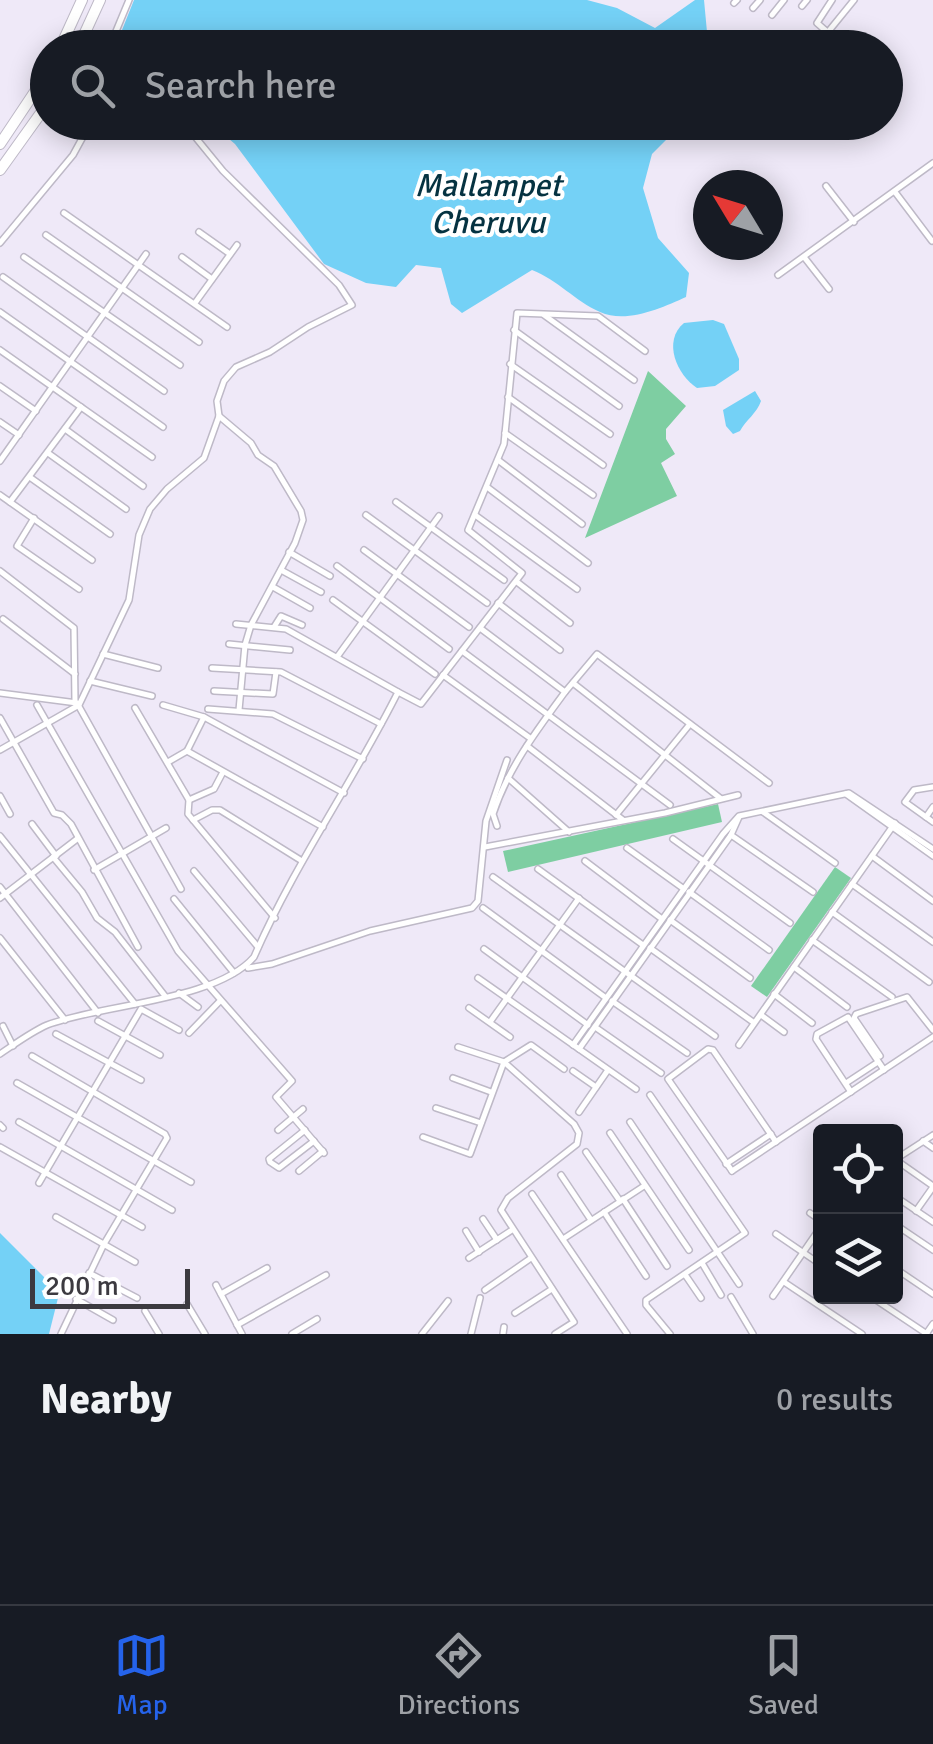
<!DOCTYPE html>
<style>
body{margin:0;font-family:Signika,sans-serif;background:#20242c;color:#f1f3f6}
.controls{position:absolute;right:30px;bottom:30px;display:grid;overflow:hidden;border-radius:10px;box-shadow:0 5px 25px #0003}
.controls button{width:90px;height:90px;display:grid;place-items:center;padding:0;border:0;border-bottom:2px solid #363941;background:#171b24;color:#f1f3f6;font:50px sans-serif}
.compass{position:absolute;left:693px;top:170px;width:90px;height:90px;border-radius:50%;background:#171b24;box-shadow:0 5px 25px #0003;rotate:308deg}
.scale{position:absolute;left:30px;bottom:25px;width:160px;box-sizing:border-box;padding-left:10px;border:5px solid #3c3a40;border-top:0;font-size:28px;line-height:35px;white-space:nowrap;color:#3c3a40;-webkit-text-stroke:8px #fff;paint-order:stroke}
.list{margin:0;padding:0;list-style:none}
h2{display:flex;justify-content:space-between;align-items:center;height:130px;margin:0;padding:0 40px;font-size:42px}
h2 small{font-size:32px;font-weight:400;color:#9ea1a6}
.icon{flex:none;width:55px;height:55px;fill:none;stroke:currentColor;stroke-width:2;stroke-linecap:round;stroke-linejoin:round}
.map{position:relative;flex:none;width:933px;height:1334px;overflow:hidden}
.search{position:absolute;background:#171b24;box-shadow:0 5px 25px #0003;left:30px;right:30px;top:30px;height:110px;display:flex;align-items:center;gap:25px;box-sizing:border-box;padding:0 35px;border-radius:55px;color:#9ea1a6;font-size:38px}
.sheet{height:270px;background:#171b24}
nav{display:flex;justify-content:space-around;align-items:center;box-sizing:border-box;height:140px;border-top:2px solid #363941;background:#171b24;font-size:28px;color:#9ea1a6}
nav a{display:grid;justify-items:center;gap:5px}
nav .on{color:#2563eb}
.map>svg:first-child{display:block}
.green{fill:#7ecea2}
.water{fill:#74d1f6}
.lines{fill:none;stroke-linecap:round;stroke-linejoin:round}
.street-casing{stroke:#beb9c7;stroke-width:8}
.highway-casing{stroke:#beb9c7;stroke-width:12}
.street{stroke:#fff;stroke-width:5}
.highway{stroke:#fff;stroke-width:10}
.labels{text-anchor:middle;stroke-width:8;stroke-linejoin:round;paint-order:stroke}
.water-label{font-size:32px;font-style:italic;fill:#053241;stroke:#fff}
</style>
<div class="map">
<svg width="933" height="1334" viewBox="0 0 933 1334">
<rect width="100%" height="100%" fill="#efe9f8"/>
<g class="green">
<path d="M648,371L686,406L666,429V439L675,454L661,463L677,496L585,538Z"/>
<path d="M718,804L722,822L508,872L503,851Z"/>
<path d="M835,867L851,878L767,997L751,986Z"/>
</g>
<g class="water">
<path d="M134,0H587L617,8L655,28L695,0H704L707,32L772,34L781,47H132L122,30Z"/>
<path d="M210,123H683L652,154L643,188L658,238L689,273L686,297C662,308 626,324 600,312C575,301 558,280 532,270L462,313L451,304L441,268L416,265L396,287L366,283L324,264L235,144Z"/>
<path d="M713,320L724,324L739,359V370L715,386L697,388C677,375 662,341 684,323Z"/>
<path d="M755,391L761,401C757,413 746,420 740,431L733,434L726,426L723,410Z"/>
<path d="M0,1233L54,1287L58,1298L49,1334H0Z"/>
</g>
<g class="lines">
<defs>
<g id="street">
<path d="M832,0L817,23L842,45"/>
<path d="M734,3L737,0"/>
<path d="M802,6L807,0"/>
<path d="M753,8L760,0"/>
<path d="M772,15L784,0"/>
<path d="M828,32L854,0"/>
<path d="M114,34L124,48"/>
<path d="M109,48L129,0"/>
<path d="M826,186L854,222"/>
<path d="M895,192L932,241"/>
<path d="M64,213L227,327"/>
<path d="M199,232L230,254"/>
<path d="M46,235L199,342"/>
<path d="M0,243L73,155L91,122"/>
<path d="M24,257L180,365"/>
<path d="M182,257L212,279"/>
<path d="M804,257L829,289"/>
<path d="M778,275L933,163"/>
<path d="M3,277L164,391"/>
<path d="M195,303L237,245"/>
<path d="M0,312L163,427"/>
<path d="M544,315L634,380"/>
<path d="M514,330L619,406"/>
<path d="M0,350L152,457"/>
<path d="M510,364L610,434"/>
<path d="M0,386L36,411"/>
<path d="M508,397L603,465"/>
<path d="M219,416L251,443L258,455L274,466L301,511L303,520L295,543L251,625L245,645L239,710"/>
<path d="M0,422L19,435"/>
<path d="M65,429L143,486"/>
<path d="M505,433L593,495"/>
<path d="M48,453L126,509"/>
<path d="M498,460L582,524"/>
<path d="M0,461L146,254"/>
<path d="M31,478L110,534"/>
<path d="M487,487L588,563"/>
<path d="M0,495L92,560"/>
<path d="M10,502L81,407"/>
<path d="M396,502L504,580"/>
<path d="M366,515L487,603"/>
<path d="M475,515L577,589"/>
<path d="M34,518L17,546L79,589"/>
<path d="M364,550L469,627"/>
<path d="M289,552L330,576"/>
<path d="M337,566L449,649"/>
<path d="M281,570L321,592"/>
<path d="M0,571L74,628L75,702"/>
<path d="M517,582L570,623"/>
<path d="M273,587L310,608"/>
<path d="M333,600L435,674"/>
<path d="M498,603L560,650"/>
<path d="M3,619L75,674"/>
<path d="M274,627L281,616L302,625"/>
<path d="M480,628L565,692L597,654L769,783"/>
<path d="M229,644L290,650"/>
<path d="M462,651L670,805"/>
<path d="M103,654L158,668"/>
<path d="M337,657L439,516"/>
<path d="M212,668L281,672L381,724"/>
<path d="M443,675L530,738"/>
<path d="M90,681L152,696"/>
<path d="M573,683L720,798"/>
<path d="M214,691L273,694L276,672"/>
<path d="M398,692L421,704L522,573L468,530L504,444L517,313L598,316L645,351"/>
<path d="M0,693L77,703L181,889"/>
<path d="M37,705L178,951L292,1081L276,1097L324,1153"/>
<path d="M163,705L204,717L344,793"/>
<path d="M135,708L189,800L188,814L275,918"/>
<path d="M208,709L273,714L363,759"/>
<path d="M0,718L54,813L62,815L71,824L138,947"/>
<path d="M527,746L623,820"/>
<path d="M0,750L79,705L129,600L139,535L150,509L167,489L204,458L219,416L217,401L224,381L236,367L270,352L308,327L352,305L339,285L223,171L183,122"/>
<path d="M187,751L323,827"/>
<path d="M168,762L187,751L204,717"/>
<path d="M508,778L569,832"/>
<path d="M933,787L914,790L905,802L933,822"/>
<path d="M846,794L933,856"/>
<path d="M0,796L10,814"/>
<path d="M189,800L214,789L223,772"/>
<path d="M763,812L835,863"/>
<path d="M616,815L690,724"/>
<path d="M926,817L933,807"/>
<path d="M193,820L212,810H220L302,861"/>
<path d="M32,824L56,856"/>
<path d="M497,826L493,814C508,768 537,730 565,692"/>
<path d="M731,835L813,892"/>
<path d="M0,836L135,1004"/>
<path d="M673,839L790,923"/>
<path d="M485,847L665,813L738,795"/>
<path d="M627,848L684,889"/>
<path d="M872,856L933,901"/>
<path d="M53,857L82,892L97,918L115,932L165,996"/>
<path d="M585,861L662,919"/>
<path d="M538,869L643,945"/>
<path d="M94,870L166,828"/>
<path d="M194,871L258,947"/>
<path d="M493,877L715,1036"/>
<path d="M852,884L933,942"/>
<path d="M0,887L98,1013"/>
<path d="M689,892L769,950"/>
<path d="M0,898L77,839"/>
<path d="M174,899L234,973"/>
<path d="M483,908L606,998"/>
<path d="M832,912L929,982"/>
<path d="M670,920L750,978"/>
<path d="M0,938L65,1020"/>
<path d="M812,940L892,997"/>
<path d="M650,948L753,1022"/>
<path d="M484,949L588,1025"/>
<path d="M794,967L847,1007"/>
<path d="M248,968L272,964L370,931L472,908L478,901L486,821L507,760"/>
<path d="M478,978L636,1089"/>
<path d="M179,993L198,1007"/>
<path d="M774,994L812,1023"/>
<path d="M612,1001L687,1053"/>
<path d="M469,1008L510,1037"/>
<path d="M761,1015L784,1032"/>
<path d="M98,1021L160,1055"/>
<path d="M490,1022L579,898"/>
<path d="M3,1026L13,1046"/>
<path d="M595,1027L661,1073"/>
<path d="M189,1033L220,1001"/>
<path d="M56,1034L141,1080"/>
<path d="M573,1045L723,834L739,816L849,793L933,849"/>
<path d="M739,1045L895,823"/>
<path d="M458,1047L504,1062L531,1045L564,1069"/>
<path d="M579,1049L731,835L739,817"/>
<path d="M0,1054C15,1044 31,1032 47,1025C102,1004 216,1001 254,957C294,865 353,782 398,692L286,629L236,624"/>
<path d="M32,1056L165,1134L167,1138L104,1244L61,1334"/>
<path d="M880,1056L854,1018L856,1014L907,997L933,1030"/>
<path d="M573,1071L596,1087"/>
<path d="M453,1078L491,1092"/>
<path d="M17,1083L191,1182"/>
<path d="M846,1083L878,1062"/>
<path d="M851,1092L816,1039L817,1034L848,1017L884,1070"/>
<path d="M650,1095L745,1233L646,1300V1305L670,1334"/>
<path d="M436,1108L481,1123"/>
<path d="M579,1112L608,1070"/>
<path d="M19,1122L172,1210"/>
<path d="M630,1122L739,1284"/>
<path d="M0,1125L3,1128"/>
<path d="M278,1130L303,1109"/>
<path d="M305,1130L269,1159L270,1162L279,1168L314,1141"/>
<path d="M610,1133L689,1250"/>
<path d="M423,1137L470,1154L504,1062L574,1124L579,1133L577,1144L508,1198L501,1210L574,1322L555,1334"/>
<path d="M923,1141L933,1148"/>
<path d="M0,1147L142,1227"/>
<path d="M586,1152L620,1201"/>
<path d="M896,1159L933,1135"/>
<path d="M896,1160L933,1186"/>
<path d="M726,1164L771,1134"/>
<path d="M299,1171L323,1151"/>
<path d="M732,1171L668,1079L708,1049L713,1050L776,1142"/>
<path d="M732,1171L933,1037"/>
<path d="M561,1175L591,1220"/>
<path d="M39,1183L141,1009L179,1030"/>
<path d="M532,1194L627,1334"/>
<path d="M896,1197L933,1222"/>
<path d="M623,1199L667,1266"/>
<path d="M916,1211L933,1187"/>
<path d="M604,1212L646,1276"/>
<path d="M810,1213L820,1220"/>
<path d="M56,1217L135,1262"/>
<path d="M483,1219L497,1240"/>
<path d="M896,1225L933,1250"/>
<path d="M466,1231L479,1252"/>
<path d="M776,1234L820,1264"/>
<path d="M563,1239L644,1186"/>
<path d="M469,1258L512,1230"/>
<path d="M702,1263L721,1295"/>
<path d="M896,1269L933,1294"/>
<path d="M89,1273L137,1298"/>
<path d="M686,1276L701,1298"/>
<path d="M784,1282L862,1334"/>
<path d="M216,1285L242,1334"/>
<path d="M485,1290L531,1258"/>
<path d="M221,1294L267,1268"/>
<path d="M773,1296L820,1228"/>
<path d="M870,1296L927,1334"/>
<path d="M731,1297L753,1334"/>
<path d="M76,1299L113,1320"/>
<path d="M187,1304L205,1334"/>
<path d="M145,1311L159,1334"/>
<path d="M515,1313L552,1289"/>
<path d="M237,1325L326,1275"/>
<path d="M292,1334L317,1319"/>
<path d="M422,1334L448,1301"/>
<path d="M471,1334L480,1298"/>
<path d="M503,1334L504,1327"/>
<path d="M926,1334L933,1324"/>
</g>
<g id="highway">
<path d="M60,48L82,0"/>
<path d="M78,48L100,0"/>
<path d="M0,144L48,72"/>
<path d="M0,170L48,103"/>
</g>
</defs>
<use href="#street" class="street-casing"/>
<use href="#highway" class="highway-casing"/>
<use href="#street" class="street"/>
<use href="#highway" class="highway"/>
</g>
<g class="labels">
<g class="water-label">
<text x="488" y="196">Mallampet<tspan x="488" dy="37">Cheruvu</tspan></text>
</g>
</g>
</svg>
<div class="controls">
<button><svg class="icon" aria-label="locate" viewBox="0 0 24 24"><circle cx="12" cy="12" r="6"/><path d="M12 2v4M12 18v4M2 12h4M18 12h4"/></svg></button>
<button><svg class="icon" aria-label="layers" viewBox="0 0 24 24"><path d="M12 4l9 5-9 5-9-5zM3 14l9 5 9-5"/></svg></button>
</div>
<svg class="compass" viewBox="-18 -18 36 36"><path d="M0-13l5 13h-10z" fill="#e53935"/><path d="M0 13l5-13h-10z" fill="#9ea1a6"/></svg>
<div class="scale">200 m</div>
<div class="search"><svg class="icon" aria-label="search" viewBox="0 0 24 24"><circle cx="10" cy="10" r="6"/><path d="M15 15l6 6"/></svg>Search here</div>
</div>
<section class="sheet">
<h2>Nearby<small>0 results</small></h2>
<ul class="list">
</ul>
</section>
<nav>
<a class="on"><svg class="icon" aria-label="map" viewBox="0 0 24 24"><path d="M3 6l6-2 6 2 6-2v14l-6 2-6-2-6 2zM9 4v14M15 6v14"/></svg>Map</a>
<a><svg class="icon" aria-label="directions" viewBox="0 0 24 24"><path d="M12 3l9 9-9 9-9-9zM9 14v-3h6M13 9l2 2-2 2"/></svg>Directions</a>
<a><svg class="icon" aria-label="saved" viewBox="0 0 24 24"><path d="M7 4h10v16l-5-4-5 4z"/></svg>Saved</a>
</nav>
